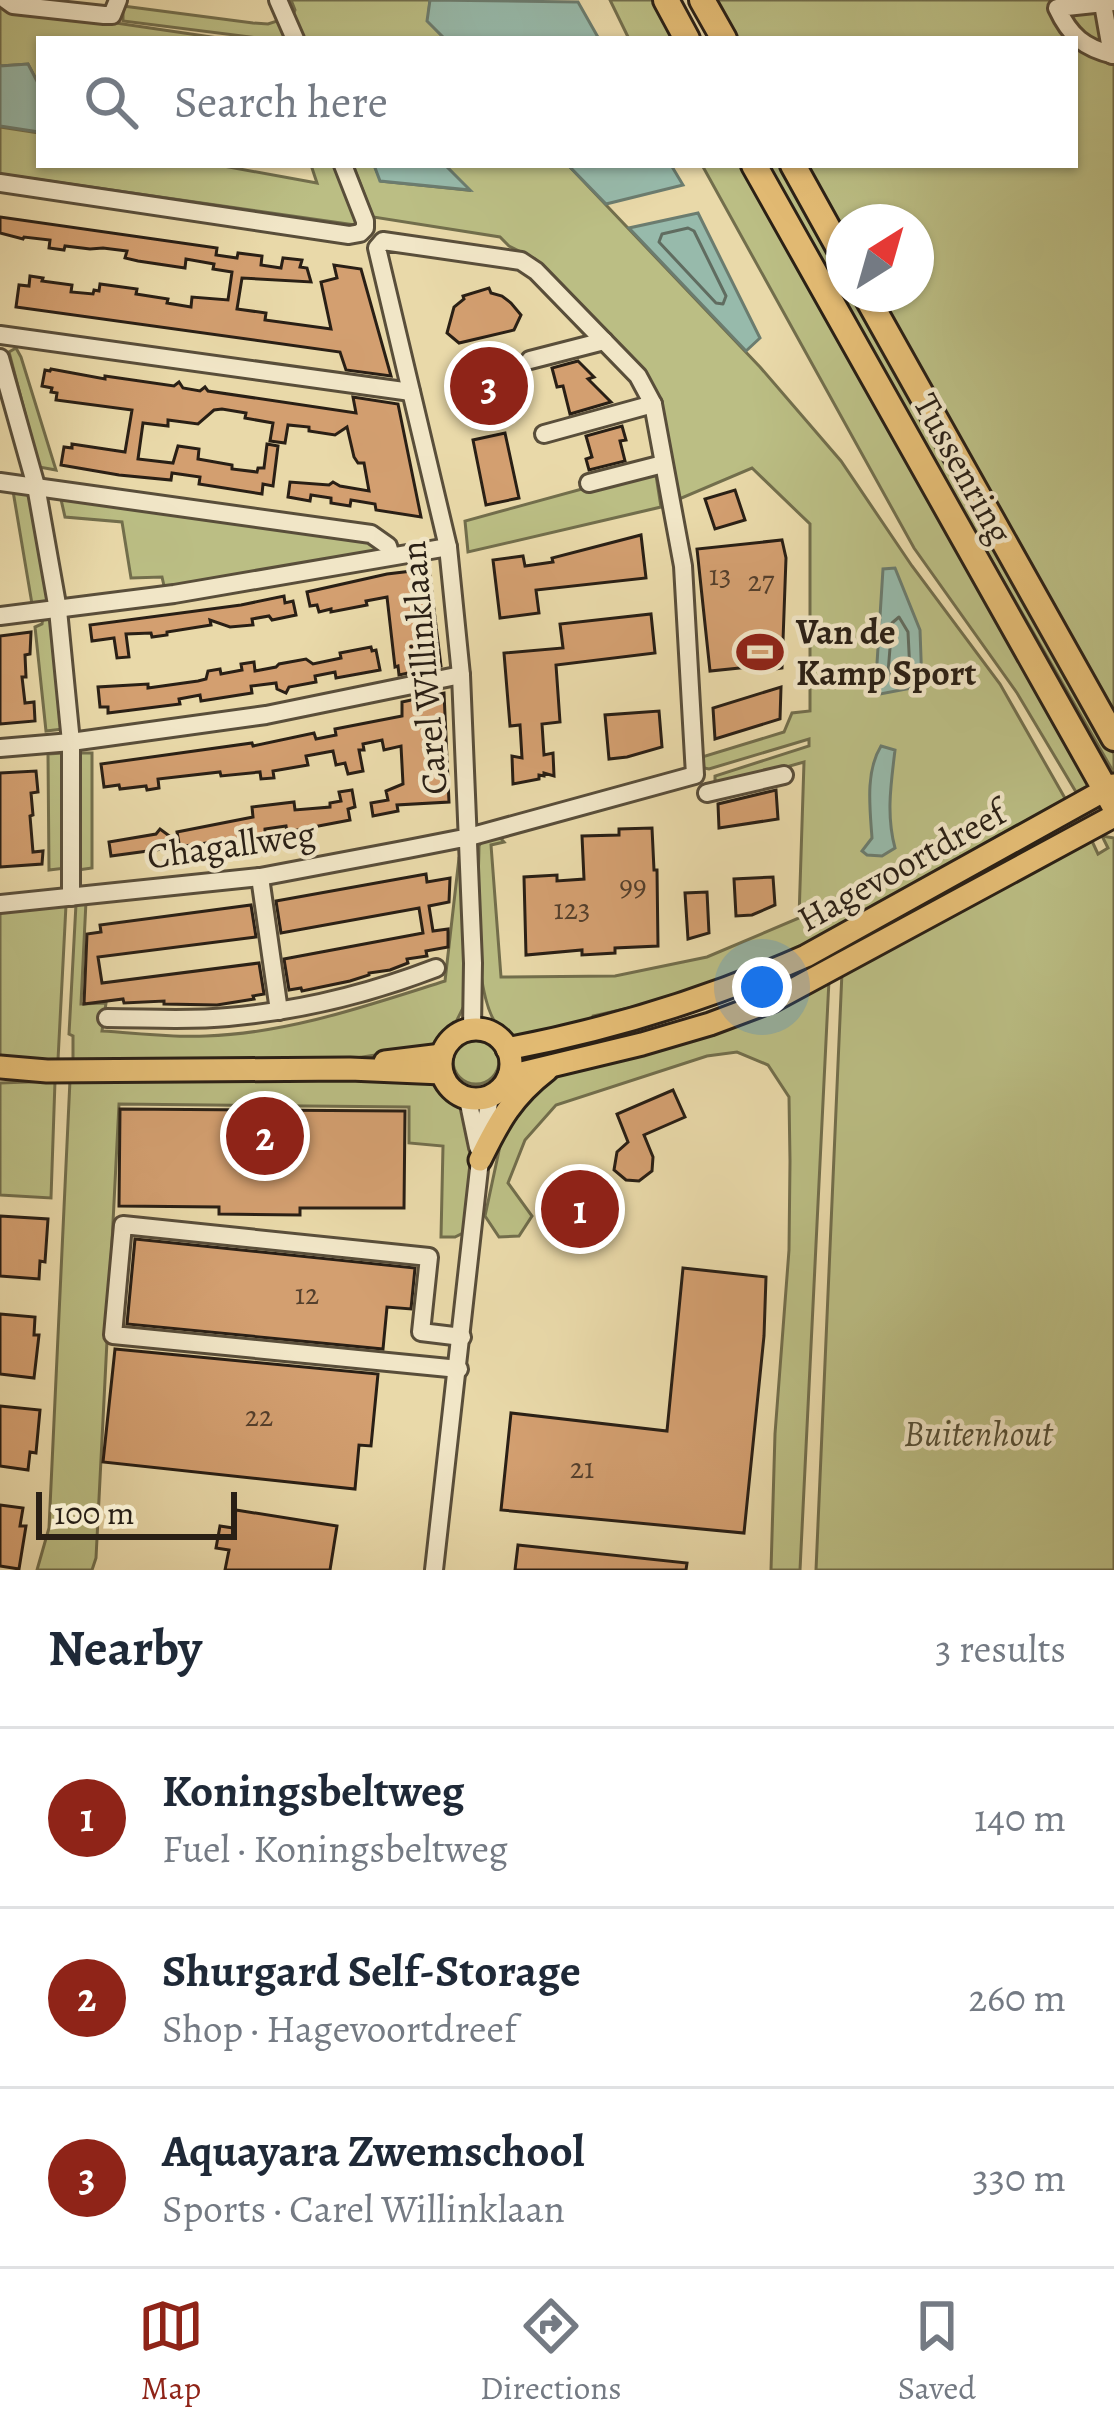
<!DOCTYPE html>
<meta charset="utf-8">
<style>
body{margin:0;font-family:Alegreya,serif;background:#f2f2f3;color:#1f2937}
.compass{position:absolute;left:826px;top:204px;width:108px;height:108px;border-radius:50%;background:#fff;box-shadow:0 3px 9px #0004;rotate:37deg}
.scale{position:absolute;left:36px;bottom:30px;width:201px;box-sizing:border-box;padding-left:12px;border:6px solid #291f15;border-top:0;font-size:33px;line-height:42px;white-space:nowrap;color:#291f15;-webkit-text-stroke:9px #f1e6c7;paint-order:stroke}
.you{position:absolute;left:762px;top:987px;width:42px;height:42px;margin:-30px;border:9px solid #fff;border-radius:50%;background:#1a73e8;box-shadow:0 0 0 18px #1a73e833}
.badge{display:grid;place-items:center;width:78px;height:78px;border-radius:50%;background:#8f2418;color:#fff;font-size:39px;font-weight:700}
.pin{position:absolute;translate:-50% -50%;border:6px solid #fff;box-shadow:0 3px 12px #0006}
.list{margin:0;padding:0;list-style:none}
h2{display:flex;justify-content:space-between;align-items:center;height:156px;margin:0;padding:0 48px;font-size:51px}
h2 small{font-size:39px;font-weight:400;color:#747a83}
.list li{display:grid;grid-template-columns:78px 1fr auto;gap:36px;align-items:center;box-sizing:border-box;height:180px;padding:0 48px;border-top:3px solid #e0e1e3}
.list b{display:block;font-size:45px;white-space:nowrap}
.list p{margin:0;font-size:39px;white-space:nowrap;color:#747a83}
.list em{font-size:39px;font-style:normal;color:#747a83}
.icon{flex:none;width:66px;height:66px;fill:none;stroke:currentColor;stroke-width:2;stroke-linecap:round;stroke-linejoin:round}
.map{position:relative;flex:none;width:1114px;height:1570px;overflow:hidden}
.search{position:absolute;background:#fff;box-shadow:0 3px 9px #0004;left:36px;right:36px;top:36px;height:132px;display:flex;align-items:center;gap:30px;box-sizing:border-box;padding:0 42px;border-radius:0px;color:#747a83;font-size:45px}
.sheet{height:696px;background:#fff}
nav{display:flex;justify-content:space-around;align-items:center;box-sizing:border-box;height:168px;border-top:3px solid #e0e1e3;background:#fff;font-size:33px;color:#747a83}
nav a{display:grid;justify-items:center;gap:6px}
nav .on{color:#8f2418}
.map>svg:first-child{display:block}
.green{fill:#bbbe84;stroke:#726e4c;stroke-width:3}
.water{fill:#97baab;stroke:#6b7c6f;stroke-width:3}
.lines{fill:none;stroke-linecap:round;stroke-linejoin:round}
.shore{stroke:#606c60;stroke-width:3}
.building{fill:#d39f70;stroke:#291f15;stroke-width:3}
.minor-casing{stroke:#594e3a;stroke-width:22}
.major-casing{stroke:#291f15;stroke-width:27}
.highway-casing{stroke:#291f15;stroke-width:30}
.minor{stroke:#f1e6c7;stroke-width:16}
.major{stroke:#e4bc74;stroke-width:21}
.highway{stroke:#e4bc74;stroke-width:24}
.labels{text-anchor:middle;stroke-width:9;stroke-linejoin:round;paint-order:stroke}
.number-label{font-size:30px;fill:#543f2c}
.street-label{font-size:36px;fill:#291f15;stroke:#f1e6c7}
.poi-label{font-size:36px;font-weight:bold;fill:#291f15;stroke:#f1e6c7;text-anchor:start}
.park-label{font-size:36px;font-style:italic;fill:#554f36;stroke:#f1e6c7}
</style>
<div class="map">
<svg width="1114" height="1570" viewBox="0 0 1114 1570">
<rect width="100%" height="100%" fill="#e9d9a9"/>
<filter id="stains"><feTurbulence type="fractalNoise" baseFrequency=".00167" numOctaves="4"/><feColorMatrix values="0 0 0 0 .2 0 0 0 0 .09 0 0 0 0 .02 0 0 0 .5 -.17"/></filter>
<radialGradient id="worn" r=".72"><stop offset=".6" stop-color="#630" stop-opacity="0"/><stop offset="1" stop-color="#630" stop-opacity=".3"/></radialGradient>
<g class="green">
<path d="M291,0H430L428,21L445,39H302L293,15L295,10Z"/>
<path d="M610,0H656L677,39H629Z"/>
<path d="M712,0H1114V717L874,294H916V222H844V237L805,165H1075V39H734Z"/>
<path d="M0,6L225,39H39V85L28,64L0,66Z"/>
<path d="M123,6L253,23L268,24L280,20L288,39H266L123,21Z"/>
<path d="M0,127L39,133V165H218L317,183L311,165H338L356,215L355,225L0,174Z"/>
<path d="M353,165H374L381,181L468,190L445,165H568L760,367L841,461L912,566L1000,684L1066,800L815,947L660,1001L593,1016L591,1022C575,1026 532,1040 518,1039C466,1034 479,883 479,846L483,839L497,834L504,842L491,845L501,977L615,976L707,957L799,918L804,762L722,785L715,780V776L809,746V739L709,769L704,768L702,757L784,732L792,713L810,711V524L752,468L677,500L638,367L535,259L509,246L500,237L373,217Z"/>
<path d="M702,165H746L1092,784L1076,792L1017,693L914,548Z"/>
<path d="M766,165H782L844,282V294H851L1114,754V773L980,540L945,492Z"/>
<path d="M16,348L21,357L56,470L39,467L9,352Z"/>
<path d="M655,469L661,507L468,552L465,521Z"/>
<path d="M25,490L31,497L49,596L46,603L32,604L13,491Z"/>
<path d="M60,495L375,543L378,551L165,590L162,577L131,578L122,522L65,517Z"/>
<path d="M43,618L51,619L63,729L46,731L35,627L42,624Z"/>
<path d="M63,753L66,868L49,870L48,754Z"/>
<path d="M79,753H92V868L78,870Z"/>
<path d="M1102,836L1114,838V1570H816L842,972L1092,841L1098,854L1108,848Z"/>
<path d="M465,857L464,1006L456,1022L434,1046L343,1060L73,1062V1036L69,1034L76,904L86,901L81,1004L106,1003L102,1031C136,1033 172,1038 206,1036C289,1033 366,1006 445,981L459,858Z"/>
<path d="M66,905L58,1060L0,1059V911Z"/>
<path d="M829,980L800,1570H771L775,1434L789,1250L790,1161L789,1097L768,1065L737,1052L707,1056L556,1105L525,1140L508,1183L532,1216L519,1236L499,1237L485,1216L506,1118L552,1073Z"/>
<circle cx="476" cy="1061" r="23"/>
<path d="M363,1076C380,1077 424,1077 438,1083C484,1103 469,1190 467,1231L455,1237H441L443,1146L409,1143V1107L119,1104L96,1558L92,1570H37L49,1528L70,1080Z"/>
<path d="M55,1081L51,1198L0,1195V1083Z"/>
</g>
<g class="water">
<path d="M430,0L578,2L599,39H445L427,21Z"/>
<path d="M28,64L39,85V132L0,126V66Z"/>
<path d="M374,165H445L470,190L380,181Z"/>
<path d="M568,165H671L683,185L606,204Z"/>
<path d="M698,213L760,338L746,351L629,228Z"/>
<path d="M895,568L920,630L922,686L875,695L883,569Z"/>
<path d="M881,746L895,750C891,784 886,815 895,848L882,856L867,855L862,851L872,838C870,809 865,772 881,746Z"/>
</g>
<g class="lines">
<g class="shore">
<path d="M688,228L694,231L726,296L723,304L716,303L659,242L662,234Z"/>
<path d="M899,617L908,632L910,672L906,677L894,679L888,673L892,623Z"/>
</g>
</g>
<g class="building">
<path d="M0,217L217,248L216,255L237,258L238,253L262,256L261,265L281,268L283,258L302,260L300,267L307,268L311,282L242,278L237,309L266,313L265,320L331,329L321,282L337,278L334,265L361,269L391,376L346,370L340,352L16,307L19,285L29,286L30,276L43,278L42,281L72,285L71,292L93,294L94,290L99,291L100,284L137,289L136,294L168,299L167,303L191,307L192,297L228,300L232,272L213,269L214,264L186,259L185,268L138,261L125,258L127,251L103,248L90,249L65,246L64,250L49,248L50,240L24,237L23,239L0,233Z"/>
<path d="M489,288L491,293L502,296L511,303L521,315L514,330L459,343L447,333L454,307L464,299L463,296Z"/>
<path d="M513,361L522,399L466,412L457,375Z"/>
<path d="M578,361L594,377L588,379L611,402L570,414L563,386L557,387L552,368Z"/>
<path d="M51,369L105,379V376L174,386L179,382L183,388L200,391L205,387L208,391L356,413L353,397L398,404L421,517L376,510L375,504L351,500L350,506L331,503V498L311,495L310,501L288,497L290,482L329,485L333,482L340,486L369,491L364,463H358L354,457L347,427L335,435L309,431V427L288,425L285,443L270,441L273,423L245,418L246,413L222,409L214,410L198,424L168,420V426L143,423L138,459L173,463L178,446L199,449L198,459L232,465V469L257,472L258,468H264L267,444L278,446L273,486L263,484L262,494L199,484L200,477L172,473L171,480L119,475L61,465L64,447L72,448V444L125,452L132,410L56,400L57,393L51,392L52,388L42,386L45,370L50,371Z"/>
<path d="M622,426L626,440L620,441L625,461L589,470L586,459L592,457L586,436Z"/>
<path d="M505,433L519,498L486,505L473,440Z"/>
<path d="M735,490L745,520L715,529L705,499Z"/>
<path d="M641,535L646,578L536,590L539,613L500,618L493,560L523,556L525,566L553,562L552,558Z"/>
<path d="M782,540L786,558L782,668L769,670L768,665L710,671L697,549Z"/>
<path d="M429,569L441,666L399,675L398,666L395,667L387,597L366,601L367,605L331,612V609L319,612L317,605L310,606L307,592L387,574Z"/>
<path d="M284,596L285,603L293,601L296,615L272,620L269,616L252,619L253,625L230,627L210,620L211,625L167,632V635L152,637L151,633L126,634L129,657L117,658L114,638L92,641L90,625L241,605Z"/>
<path d="M651,614L655,653L556,665L560,722L542,724L544,755L553,753L554,776L544,773V776L539,775V779L513,784L512,756L522,758L520,725L510,726L504,653L563,648L560,624Z"/>
<path d="M31,632L30,654L25,655L26,677H22L25,703L34,702L35,721L0,724V636Z"/>
<path d="M371,647L372,651L376,650L380,670L336,678L335,672L315,676L316,682L289,687L286,693L277,689L276,683L251,686L252,693L201,701L200,695L179,699L180,704L108,713V707H100L98,687L148,684V688L198,681L206,679L208,671L220,669L221,674L242,670L241,664L254,662L255,671L276,667L279,664L306,659L313,664L341,658L340,653Z"/>
<path d="M781,687L780,719L715,739L713,708Z"/>
<path d="M444,693L449,802L397,805L398,811L373,816L371,803L388,800L386,791L403,784L401,746L384,750L382,740L363,744L364,750H359L363,771L348,774L345,763L336,765L333,751L306,756L308,765L273,771L274,778L261,779L260,772L221,776L220,772L158,779L159,788L147,790L146,786L120,789L119,785L104,787L101,764L252,743L253,746L314,733L316,739L336,735L335,729L402,716V702Z"/>
<path d="M659,711L662,747L627,757L609,759L605,715Z"/>
<path d="M36,771L38,792L31,793L33,815L30,816L33,852L43,851L42,864L0,867V773Z"/>
<path d="M352,790L355,807L348,809L350,820L287,832L286,826L265,829V835L111,856L109,842L156,834L160,829L179,843L177,832L253,817L252,807L294,802L295,810L330,807V803L341,801L339,792Z"/>
<path d="M776,790L778,819L719,828L718,804Z"/>
<path d="M652,828L654,870H657L658,946L615,948V953L582,955V950L526,955L524,877L557,875V881L584,879L582,836L619,835V829Z"/>
<path d="M426,874L427,882L450,878L449,902L429,906L433,931L448,929V947L426,951L427,956L407,959L408,963L390,970L369,973V975L350,981L302,991L301,988L289,990L284,959L423,933L419,908L281,933L276,901Z"/>
<path d="M773,877L775,905L752,915L736,916L734,879Z"/>
<path d="M707,892L709,933L688,939L685,893Z"/>
<path d="M251,905L256,937L98,957L102,983L259,963L264,994L253,996L254,999L217,1005L164,1004V1001L124,1003L123,999L84,1004L87,934L101,932L100,925Z"/>
<path d="M673,1090L685,1117L644,1135L653,1157L652,1171L639,1181L626,1180L614,1170L617,1152L628,1142L617,1114Z"/>
<path d="M120,1109L405,1111L404,1208H300V1215L219,1214V1207L119,1206Z"/>
<path d="M574,1171L597,1174L587,1237L564,1233Z"/>
<path d="M0,1216L48,1219L45,1262L40,1261L39,1279L0,1276Z"/>
<path d="M135,1239L415,1268L411,1309L387,1307L383,1349L127,1324Z"/>
<path d="M683,1268L766,1277L764,1336L744,1533L501,1510L511,1413L667,1431Z"/>
<path d="M0,1314L35,1317L34,1335H39L34,1378L0,1374Z"/>
<path d="M115,1349L378,1374L371,1446L359,1445L355,1489L103,1462Z"/>
<path d="M0,1406L40,1410L36,1453L30,1452L28,1470L0,1466Z"/>
<path d="M0,1505L23,1508L20,1526H26L19,1569L0,1566Z"/>
<path d="M236,1510L337,1526L330,1570H225L229,1550L216,1548L220,1526L233,1528Z"/>
<path d="M518,1545L687,1563L686,1570H515Z"/>
</g>
<g class="lines">
<defs>
<g id="minor">
<path d="M6,0L13,5L104,15H112L118,0"/>
<path d="M278,0L295,39"/>
<path d="M1114,2L1057,8C1070,36 1084,48 1114,55"/>
<path d="M1103,4L1112,55"/>
<path d="M0,183L349,235L360,233L365,228V221L343,165"/>
<path d="M0,335L411,392"/>
<path d="M0,358L36,486L58,610L71,742V897"/>
<path d="M530,360L604,341"/>
<path d="M544,434L653,404"/>
<path d="M0,482L371,534L388,546L391,556"/>
<path d="M589,483L663,464"/>
<path d="M0,616L174,594L448,547"/>
<path d="M0,748L71,742L266,715L461,675"/>
<path d="M707,793L784,775"/>
<path d="M260,877L279,1011"/>
<path d="M0,904L260,877L408,849L469,837L695,775L683,566L653,404L638,376L536,271L521,261L383,241L377,248L448,547L461,675L473,963L472,1029"/>
<path d="M107,1018C147,1018 188,1021 228,1017C298,1011 371,993 436,968"/>
<path d="M468,1099L478,1147"/>
<path d="M459,1369L113,1335L123,1225L429,1257L421,1332L462,1337"/>
<path d="M434,1570L480,1160L490,1096"/>
</g>
<g id="major">
<circle cx="476" cy="1064" r="35"/>
<path d="M507,1049C611,1029 709,999 806,956L1114,785"/>
<path d="M385,1062L442,1055"/>
<path d="M0,1067L47,1071L350,1069L442,1073"/>
<path d="M509,1076L642,1044L710,1024L774,1000L1114,816"/>
<path d="M480,1160C499,1121 512,1097 547,1070"/>
</g>
<g id="highway">
<path d="M666,0L687,39"/>
<path d="M702,0L724,39"/>
<path d="M754,165L1114,805"/>
<path d="M793,165L844,257"/>
<path d="M865,294L1114,738"/>
</g>
</defs>
<use href="#minor" class="minor-casing"/>
<use href="#major" class="major-casing"/>
<use href="#highway" class="highway-casing"/>
<use href="#minor" class="minor"/>
<use href="#major" class="major"/>
<use href="#highway" class="highway"/>
</g>
<defs>
<symbol id="stadium-bare" viewBox="-9 -9 18 18"><path d="M0-5a6.5 5 0 1 0 0 10a6.5 5 0 1 0 0-10ZM-3.5-1.8h7v3.6h-7Z" fill="#8f2418" stroke="#f1e6c7" stroke-width="2.5" paint-order="stroke"/></symbol>
</defs>
<g fill-rule="evenodd">
<use href="#stadium-bare" x="727" y="619" width="66" height="66"/>
</g>
<g class="labels">
<g class="number-label">
<text x="720" y="585">13</text>
<text x="761" y="591">27</text>
<text x="633" y="896">99</text>
<text x="572" y="919">123</text>
<text x="307" y="1304">12</text>
<text x="259" y="1426">22</text>
<text x="582" y="1478">21</text>
</g>
<g class="street-label">
<text transform="translate(964 468) rotate(61)" y="13">Tussenring</text>
<text transform="translate(423 668) rotate(-95)" y="13">Carel Willinklaan</text>
<text transform="translate(231 844) rotate(-8)" y="13">Chagallweg</text>
<text transform="translate(901 865) rotate(-29)" y="13">Hagevoortdreef</text>
</g>
<g class="poi-label">
<text x="796" y="644">Van de<tspan x="796" dy="41">Kamp Sport</tspan></text>
</g>
<g class="park-label">
<text x="978" y="1446">Buitenhout</text>
</g>
</g>
<rect width="100%" height="100%" filter="url(#stains)"/>
<rect width="100%" height="100%" fill="url(#worn)"/>
</svg>
<svg class="compass" viewBox="-18 -18 36 36"><path d="M0-13l5 13h-10z" fill="#e53935"/><path d="M0 13l5-13h-10z" fill="#747a83"/></svg>
<div class="scale">100 m</div>
<div class="you"></div>
<div class="pin badge" style="left:580px;top:1209px">1</div>
<div class="pin badge" style="left:265px;top:1136px">2</div>
<div class="pin badge" style="left:489px;top:386px">3</div>
<div class="search"><svg class="icon" aria-label="search" viewBox="0 0 24 24"><circle cx="10" cy="10" r="6"/><path d="M15 15l6 6"/></svg>Search here</div>
</div>
<section class="sheet">
<h2>Nearby<small>3 results</small></h2>
<ul class="list">
<li><span class="badge">1</span><div><b>Koningsbeltweg</b><p>Fuel · Koningsbeltweg</p></div><em>140 m</em></li>
<li><span class="badge">2</span><div><b>Shurgard Self-Storage</b><p>Shop · Hagevoortdreef</p></div><em>260 m</em></li>
<li><span class="badge">3</span><div><b>Aquayara Zwemschool</b><p>Sports · Carel Willinklaan</p></div><em>330 m</em></li>
</ul>
</section>
<nav>
<a class="on"><svg class="icon" aria-label="map" viewBox="0 0 24 24"><path d="M3 6l6-2 6 2 6-2v14l-6 2-6-2-6 2zM9 4v14M15 6v14"/></svg>Map</a>
<a><svg class="icon" aria-label="directions" viewBox="0 0 24 24"><path d="M12 3l9 9-9 9-9-9zM9 14v-3h6M13 9l2 2-2 2"/></svg>Directions</a>
<a><svg class="icon" aria-label="saved" viewBox="0 0 24 24"><path d="M7 4h10v16l-5-4-5 4z"/></svg>Saved</a>
</nav>
